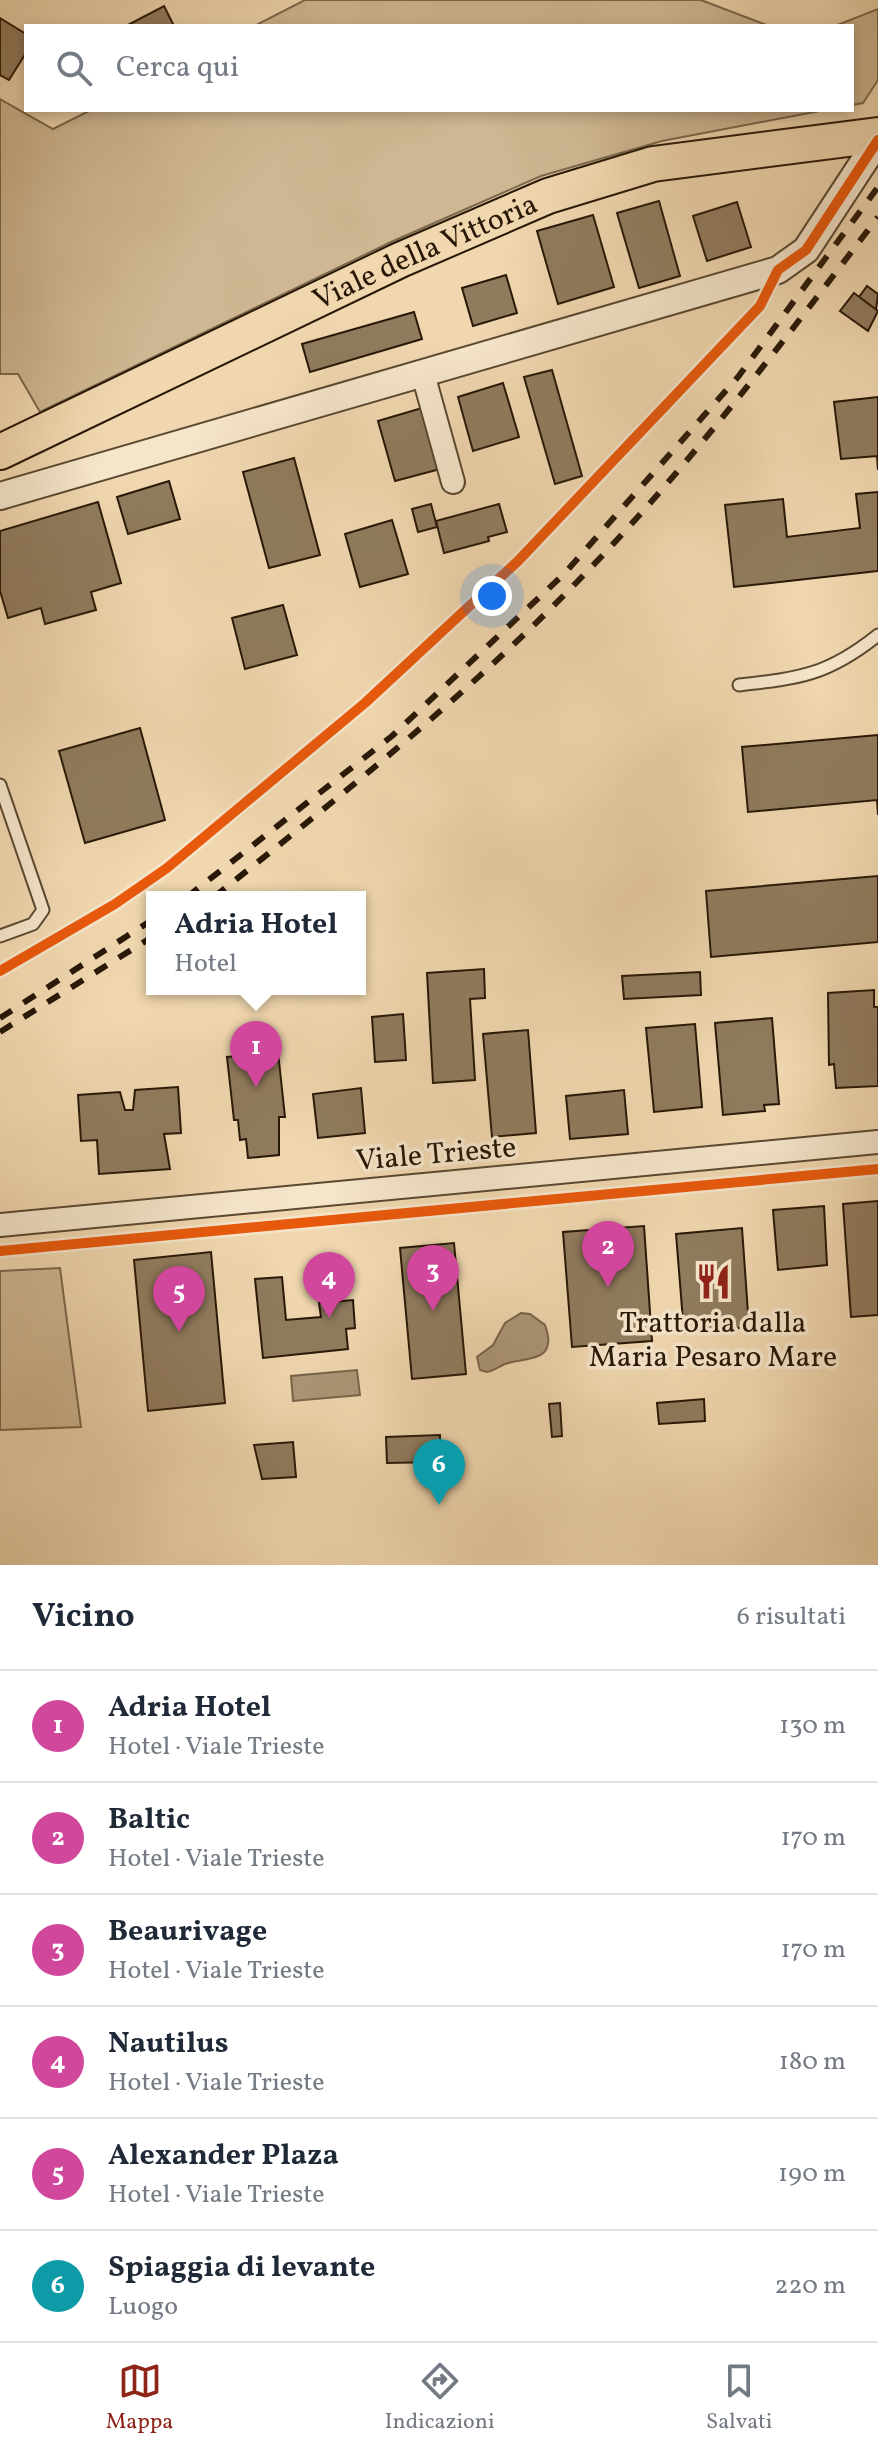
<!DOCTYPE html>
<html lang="it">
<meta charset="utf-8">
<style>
body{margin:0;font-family:Vollkorn,serif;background:#f2f2f3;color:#1f2937}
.you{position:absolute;left:492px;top:596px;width:28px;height:28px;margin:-20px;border:6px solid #fff;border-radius:50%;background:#1a73e8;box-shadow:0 0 0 12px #1a73e833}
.badge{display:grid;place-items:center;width:52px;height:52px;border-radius:50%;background:#8f2418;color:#fff;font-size:26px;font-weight:700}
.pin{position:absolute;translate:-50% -66px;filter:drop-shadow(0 2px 4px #0008)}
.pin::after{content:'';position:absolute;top:42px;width:28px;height:24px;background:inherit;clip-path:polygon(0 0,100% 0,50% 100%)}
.popup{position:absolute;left:146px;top:891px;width:220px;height:104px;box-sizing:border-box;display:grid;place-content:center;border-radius:0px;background:#fff;filter:drop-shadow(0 2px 6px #0005);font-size:26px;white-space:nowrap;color:#747a83}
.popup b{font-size:30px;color:#1f2937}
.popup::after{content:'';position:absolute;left:50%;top:100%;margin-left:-16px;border:16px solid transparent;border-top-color:#fff}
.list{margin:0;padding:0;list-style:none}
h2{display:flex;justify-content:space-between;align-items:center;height:104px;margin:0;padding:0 32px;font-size:34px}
h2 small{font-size:26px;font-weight:400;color:#747a83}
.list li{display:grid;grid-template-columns:52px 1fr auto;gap:24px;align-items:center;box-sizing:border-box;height:112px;padding:0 32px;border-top:2px solid #e0e1e3}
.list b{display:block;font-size:30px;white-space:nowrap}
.list p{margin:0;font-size:26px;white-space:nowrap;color:#747a83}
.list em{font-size:26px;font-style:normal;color:#747a83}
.icon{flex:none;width:44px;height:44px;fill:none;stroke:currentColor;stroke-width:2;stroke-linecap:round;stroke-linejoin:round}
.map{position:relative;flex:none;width:878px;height:1565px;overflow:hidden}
.search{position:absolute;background:#fff;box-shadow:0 4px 12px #0003;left:24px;right:24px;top:24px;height:88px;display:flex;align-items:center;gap:20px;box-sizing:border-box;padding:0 28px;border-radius:0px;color:#747a83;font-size:30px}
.sheet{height:776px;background:#fff}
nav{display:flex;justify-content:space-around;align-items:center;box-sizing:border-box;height:112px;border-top:2px solid #e0e1e3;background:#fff;font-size:22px;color:#747a83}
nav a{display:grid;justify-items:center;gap:4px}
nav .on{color:#8f2418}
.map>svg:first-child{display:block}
.green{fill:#ceb792;stroke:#7b684c;stroke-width:2}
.water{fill:#ac9676;stroke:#77644a;stroke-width:2}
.building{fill:#907b5e;stroke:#281807;stroke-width:2}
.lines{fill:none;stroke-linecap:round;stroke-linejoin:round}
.service-casing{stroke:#5a4831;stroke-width:15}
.minor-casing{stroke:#5a4831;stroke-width:26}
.tertiary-casing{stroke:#5a4831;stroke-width:30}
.primary-casing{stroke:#281807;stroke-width:38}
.service{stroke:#f5e5cb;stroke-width:11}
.minor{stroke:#f5e5cb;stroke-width:22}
.tertiary{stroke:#f5e5cb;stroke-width:26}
.primary{stroke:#f0d7af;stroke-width:34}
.rail{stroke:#281807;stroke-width:6;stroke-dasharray:14 14;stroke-linecap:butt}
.cycleway-casing{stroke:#f5e5cb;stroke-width:15}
.cycleway{stroke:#e8590c;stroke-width:10}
.labels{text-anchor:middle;stroke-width:7;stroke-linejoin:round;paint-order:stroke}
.street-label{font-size:30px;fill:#281807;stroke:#f5e5cb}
.poi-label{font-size:30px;fill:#281807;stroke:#f5e5cb}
</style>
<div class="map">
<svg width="878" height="1565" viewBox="0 0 878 1565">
<rect width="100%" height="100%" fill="#f0d7af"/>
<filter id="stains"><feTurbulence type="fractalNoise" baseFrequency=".0025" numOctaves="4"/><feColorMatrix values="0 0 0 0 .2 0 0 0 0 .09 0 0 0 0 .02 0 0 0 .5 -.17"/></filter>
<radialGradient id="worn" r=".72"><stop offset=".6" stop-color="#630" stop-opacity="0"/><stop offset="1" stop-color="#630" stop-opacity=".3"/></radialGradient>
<g class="green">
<path d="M305,0H701L769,26H254Z"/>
<path d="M878,9V80L863,103L852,105V26H835Z"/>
<path d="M0,99L53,129L91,110H825L662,141L541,176L391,242L40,412L18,374H0Z"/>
<path d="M60,1268L81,1427L0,1430V1271Z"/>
</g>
<g class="water">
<path d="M521,1313L530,1314L545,1325C559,1363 526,1357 505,1364C498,1367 494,1371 487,1372L480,1370L477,1357L493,1345L505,1323Z"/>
<path d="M357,1370L360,1395L293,1401L291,1376Z"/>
</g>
<g class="building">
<path d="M164,6L174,26H126Z"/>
<path d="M0,18L26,34V53L9,80L0,75Z"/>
<path d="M659,201L680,276L639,288L617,213Z"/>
<path d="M737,202L751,247L707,261L693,216Z"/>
<path d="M593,215L614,287L558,304L537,231Z"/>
<path d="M506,275L517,313L473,326L462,288Z"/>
<path d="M867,286L878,294L876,310L859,297Z"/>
<path d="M854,293L878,311L868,331L840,311Z"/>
<path d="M414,312L422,339L310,372L302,344Z"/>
<path d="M552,370L582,476L555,484L524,377Z"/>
<path d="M503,383L519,437L473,451L458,397Z"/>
<path d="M878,397V470L877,456L841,459L834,402Z"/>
<path d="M422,408L440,469L395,481L378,421Z"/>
<path d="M294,458L320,555L269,568L243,472Z"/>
<path d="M169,481L180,519L128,534L117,497Z"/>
<path d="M878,492V571L734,587L725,505L783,499L787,537L860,528L856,494Z"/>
<path d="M98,502L121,583L91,592L96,610L45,624L41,608L8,618L0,591V531Z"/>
<path d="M431,504L437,527L418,532L412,509Z"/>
<path d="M499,504L507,532L488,537L489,541L444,553L436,521Z"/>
<path d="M392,520L408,574L360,587L345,534Z"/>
<path d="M283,605L297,655L245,669L232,618Z"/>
<path d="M140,728L165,820L85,843L59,751Z"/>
<path d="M878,735V815L877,800L748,812L742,747Z"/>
<path d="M878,876V942L711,957L706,891Z"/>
<path d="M484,969L485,998L470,999L475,1080L433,1083L427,973Z"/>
<path d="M700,972L701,995L624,999L622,976Z"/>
<path d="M874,990V1007H878V1086L836,1088L834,1064L829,1065L828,993Z"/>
<path d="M403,1014L406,1060L375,1062L372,1017Z"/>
<path d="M772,1018L779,1104L764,1105L765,1111L723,1115L715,1023Z"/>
<path d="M695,1024L702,1107L654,1112L646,1028Z"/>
<path d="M528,1030L536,1133L492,1137L483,1034Z"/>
<path d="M278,1052L285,1117H279V1155L248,1158L246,1139L240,1140L238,1120H234L227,1057Z"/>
<path d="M178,1087L181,1133L164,1134L170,1169L99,1174L97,1140L81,1141L78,1095L120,1092L125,1110H133L135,1090Z"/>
<path d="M361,1088L365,1133L318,1138L313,1094Z"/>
<path d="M624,1090L628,1134L570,1139L566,1096Z"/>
<path d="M878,1201V1315L851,1317L843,1204Z"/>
<path d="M824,1206L827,1265L778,1270L773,1210Z"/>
<path d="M644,1226L652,1341L572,1347L563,1232Z"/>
<path d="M742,1228L749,1327L684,1333L676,1234Z"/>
<path d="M454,1243L466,1374L412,1379L400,1248Z"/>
<path d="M211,1252L225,1403L148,1411L134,1260Z"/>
<path d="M282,1277L286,1320L321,1317L319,1303L353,1300L355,1328L346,1329L348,1349L263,1358L255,1279Z"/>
<path d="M704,1399L705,1421L659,1424L657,1403Z"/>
<path d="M560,1403L562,1436L552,1437L549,1404Z"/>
<path d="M440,1435V1462L387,1463L386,1437Z"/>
<path d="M293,1442L296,1477L262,1479L254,1445Z"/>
</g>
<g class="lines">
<defs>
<g id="service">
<path d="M739,685C801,678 828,675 878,635"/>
<path d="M0,785L43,910L33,924L0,936"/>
</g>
<g id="minor">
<path d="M423,374L453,482"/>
<path d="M0,1225L878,1142"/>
</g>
<path id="tertiary" d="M0,496L778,270L806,250L878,140"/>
<g id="primary">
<path id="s1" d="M0,452L400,260L548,196L653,164L878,135"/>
</g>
</defs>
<use href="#service" class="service-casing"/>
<use href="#minor" class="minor-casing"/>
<use href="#tertiary" class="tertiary-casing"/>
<use href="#primary" class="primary-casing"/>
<use href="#service" class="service"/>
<use href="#minor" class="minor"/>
<use href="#tertiary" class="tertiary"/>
<use href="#primary" class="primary"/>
<g class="rail">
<path d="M187,897L392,736L564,574L738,377L878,187"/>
<path d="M214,897C338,798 463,699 574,585C686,471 782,343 878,217"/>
<path d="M0,1018L152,920"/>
<path d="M0,1032L152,937"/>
</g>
<defs>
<g id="cycleway">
<path d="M0,971L115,904L167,868L365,703L518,561L760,306L778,270L806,250L878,140"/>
<path d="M0,1251L878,1169"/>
</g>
</defs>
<use href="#cycleway" class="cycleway-casing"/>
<use href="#cycleway" class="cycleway"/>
</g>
<defs>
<symbol id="restaurant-bare" viewBox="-9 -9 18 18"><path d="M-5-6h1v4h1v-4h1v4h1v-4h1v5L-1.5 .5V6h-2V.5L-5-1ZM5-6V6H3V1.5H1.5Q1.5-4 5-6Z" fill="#8f2418" stroke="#f5e5cb" stroke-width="2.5" paint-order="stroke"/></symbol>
</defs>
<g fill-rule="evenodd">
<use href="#restaurant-bare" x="688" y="1256" width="51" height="51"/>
</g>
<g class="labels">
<g class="street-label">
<text dy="10" stroke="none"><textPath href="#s1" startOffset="470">Viale della Vittoria</textPath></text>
<text transform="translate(436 1153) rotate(-5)" y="10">Viale Trieste</text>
</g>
<g class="poi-label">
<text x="713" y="1332">Trattoria dalla<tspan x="713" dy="34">Maria Pesaro Mare</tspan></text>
</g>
</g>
<rect width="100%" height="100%" filter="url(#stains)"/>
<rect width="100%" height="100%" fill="url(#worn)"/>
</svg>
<div class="you"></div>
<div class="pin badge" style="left:256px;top:1087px;background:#d1479c">1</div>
<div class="popup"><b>Adria Hotel</b>Hotel</div>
<div class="pin badge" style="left:608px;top:1287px;background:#d1479c">2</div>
<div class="pin badge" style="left:433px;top:1311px;background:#d1479c">3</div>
<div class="pin badge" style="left:329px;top:1318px;background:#d1479c">4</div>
<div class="pin badge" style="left:179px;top:1332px;background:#d1479c">5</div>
<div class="pin badge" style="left:439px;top:1505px;background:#0f9aa8">6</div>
<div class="search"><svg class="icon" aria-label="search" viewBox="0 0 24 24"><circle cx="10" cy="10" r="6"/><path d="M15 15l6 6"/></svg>Cerca qui</div>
</div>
<section class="sheet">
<h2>Vicino<small>6 risultati</small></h2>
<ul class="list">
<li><span class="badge" style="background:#d1479c">1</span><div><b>Adria Hotel</b><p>Hotel · Viale Trieste</p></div><em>130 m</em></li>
<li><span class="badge" style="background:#d1479c">2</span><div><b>Baltic</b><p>Hotel · Viale Trieste</p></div><em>170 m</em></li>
<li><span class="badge" style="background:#d1479c">3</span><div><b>Beaurivage</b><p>Hotel · Viale Trieste</p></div><em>170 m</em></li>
<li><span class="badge" style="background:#d1479c">4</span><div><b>Nautilus</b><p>Hotel · Viale Trieste</p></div><em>180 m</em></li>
<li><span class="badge" style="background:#d1479c">5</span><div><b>Alexander Plaza</b><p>Hotel · Viale Trieste</p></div><em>190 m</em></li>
<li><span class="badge" style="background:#0f9aa8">6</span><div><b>Spiaggia di levante</b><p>Luogo</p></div><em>220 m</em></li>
</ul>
</section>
<nav>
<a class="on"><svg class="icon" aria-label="map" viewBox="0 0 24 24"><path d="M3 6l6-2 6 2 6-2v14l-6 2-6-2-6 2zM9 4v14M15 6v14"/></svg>Mappa</a>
<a><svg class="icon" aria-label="directions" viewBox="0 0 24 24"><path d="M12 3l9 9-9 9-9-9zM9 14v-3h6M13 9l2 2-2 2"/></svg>Indicazioni</a>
<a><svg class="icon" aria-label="saved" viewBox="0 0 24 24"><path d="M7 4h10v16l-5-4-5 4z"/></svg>Salvati</a>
</nav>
